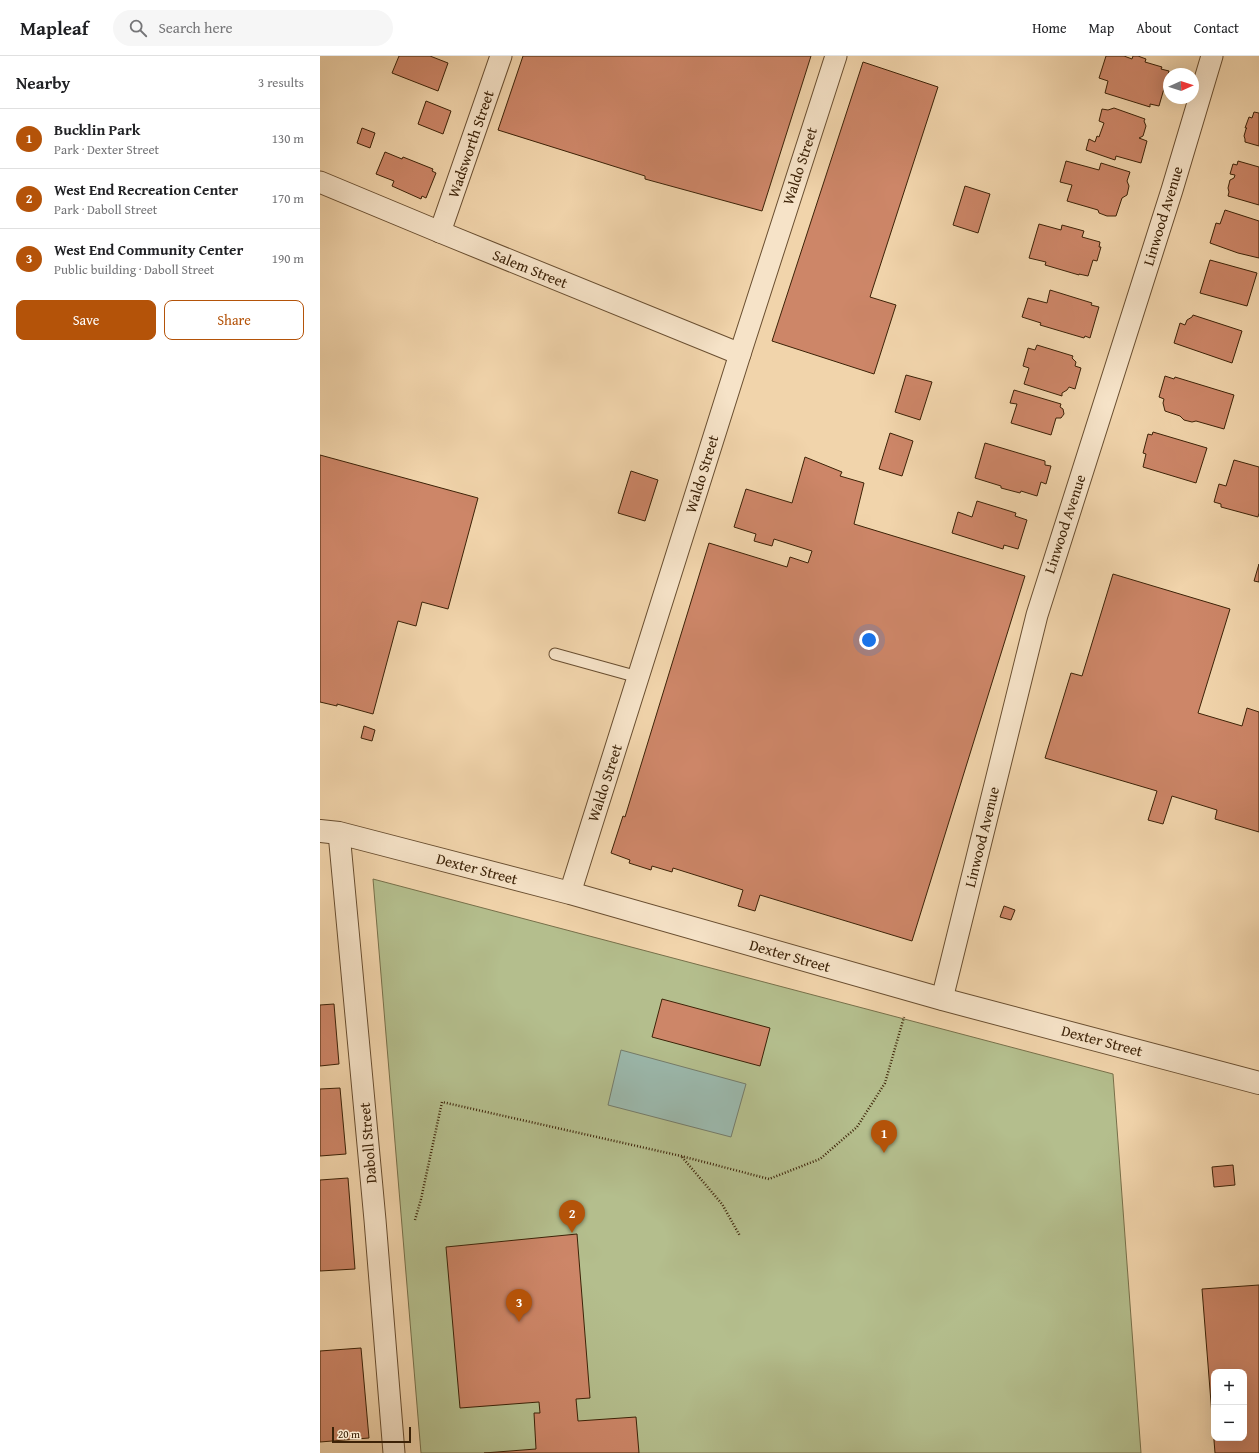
<!DOCTYPE html>
<meta charset="utf-8">
<style>
body{margin:0;font-family:"Gentium Book Plus",serif;background:#f6f6f6;color:#202124}
.controls{position:absolute;right:12px;bottom:12px;display:grid;overflow:hidden;border-radius:8px;box-shadow:0 4px 16px #0002}
.controls button{width:36px;height:36px;display:grid;place-items:center;padding:0;border:0;border-bottom:1px solid #e0e0e0;background:#fff;color:#202124;font:20px sans-serif}
.compass{position:absolute;left:843px;top:12px;width:36px;height:36px;border-radius:50%;background:#fff;box-shadow:0 4px 16px #0002;rotate:87deg}
.scale{position:absolute;left:12px;bottom:10px;width:79px;box-sizing:border-box;padding-left:4px;border:2px solid #3c2207;border-top:0;font-size:11px;line-height:14px;white-space:nowrap;color:#3c2207;-webkit-text-stroke:3px #f6e3c8;paint-order:stroke}
.you{position:absolute;left:549px;top:584px;width:14px;height:14px;margin:-10px;border:3px solid #fff;border-radius:50%;background:#1a73e8;box-shadow:0 0 0 6px #1a73e833}
.badge{display:grid;place-items:center;width:26px;height:26px;border-radius:50%;background:#b45309;color:#fff;font-size:13px;font-weight:700}
.pin{position:absolute;translate:-50% -33px;filter:drop-shadow(0 1px 2px #0008)}
.pin::after{content:'';position:absolute;top:21px;width:14px;height:12px;background:inherit;clip-path:polygon(0 0,100% 0,50% 100%)}
.list{margin:0;padding:0;list-style:none}
h2{display:flex;justify-content:space-between;align-items:center;height:52px;margin:0;padding:0 16px;font-size:17px}
h2 small{font-size:13px;font-weight:400;color:#757577}
.list li{display:grid;grid-template-columns:26px 1fr auto;gap:12px;align-items:center;box-sizing:border-box;height:60px;padding:0 16px;border-top:1px solid #e0e0e0}
.list b{display:block;font-size:15px;white-space:nowrap}
.list p{margin:0;font-size:13px;white-space:nowrap;color:#757577}
.list em{font-size:13px;font-style:normal;color:#757577}
.actions{display:flex;gap:8px;padding:12px 16px}
.actions a{flex:1;padding:9px 0;border:1px solid #b45309;border-radius:8px;text-align:center;font-size:14px;color:#b45309}
.actions .main{background:#b45309;color:#fff}
.icon{flex:none;width:22px;height:22px;fill:none;stroke:currentColor;stroke-width:2;stroke-linecap:round;stroke-linejoin:round}
.map{position:relative;flex:none;width:939px;height:1397px;overflow:hidden}
header{display:flex;align-items:center;gap:24px;box-sizing:border-box;height:56px;padding:0 20px;background:#fff;border-bottom:1px solid #e0e0e0}
header strong{font-size:19px}
nav{display:flex;gap:22px;margin-inline-start:auto;font-size:14px}
.search{width:280px;height:36px;background:#f6f6f6;display:flex;align-items:center;gap:10px;box-sizing:border-box;padding:0 14px;border-radius:22px;color:#757577;font-size:15px}
main{display:flex}
aside{flex:1;background:#fff}
.map>svg:first-child{display:block}
.green{fill:#b4be8d;stroke:#78704a}
.water{fill:#9bb8ac;stroke:#757c6a}
.building{fill:#cd8668;stroke:#3c2207;fill-rule:evenodd}
.lines{fill:none;stroke-linecap:round;stroke-linejoin:round}
.service-casing{stroke:#694e30;stroke-width:13}
.minor-casing{stroke:#694e30;stroke-width:23}
.tertiary-casing{stroke:#694e30;stroke-width:24}
.path{stroke:#3c2207;stroke-width:2.5;stroke-dasharray:1 2;stroke-linecap:butt}
.service{stroke:#f6e3c8;stroke-width:11}
.minor{stroke:#f6e3c8;stroke-width:21}
.tertiary{stroke:#f6e3c8;stroke-width:22}
.labels{text-anchor:middle;stroke-width:4;stroke-linejoin:round;paint-order:stroke}
.street-label{font-size:15px;fill:#3c2207;stroke:#f6e3c8}
</style>
<header>
<strong>Mapleaf</strong>
<div class="search"><svg class="icon" aria-label="search" viewBox="0 0 24 24"><circle cx="10" cy="10" r="6"/><path d="M15 15l6 6"/></svg>Search here</div>
<nav><a>Home</a><a>Map</a><a>About</a><a>Contact</a></nav>
</header>
<main>
<aside>
<h2>Nearby<small>3 results</small></h2>
<ul class="list">
<li><span class="badge">1</span><div><b>Bucklin Park</b><p>Park · Dexter Street</p></div><em>130 m</em></li>
<li><span class="badge">2</span><div><b>West End Recreation Center</b><p>Park · Daboll Street</p></div><em>170 m</em></li>
<li><span class="badge">3</span><div><b>West End Community Center</b><p>Public building · Daboll Street</p></div><em>190 m</em></li>
</ul>
<div class="actions"><a class="main">Save</a><a>Share</a></div>
</aside>
<div class="map">
<svg width="939" height="1397" viewBox="0 0 939 1397">
<rect width="100%" height="100%" fill="#f1d4ab"/>
<filter id="stains"><feTurbulence type="fractalNoise" baseFrequency=".005" numOctaves="4"/><feColorMatrix values="0 0 0 0 .2 0 0 0 0 .09 0 0 0 0 .02 0 0 0 .5 -.17"/></filter>
<radialGradient id="worn" r=".72"><stop offset=".6" stop-color="#630" stop-opacity="0"/><stop offset="1" stop-color="#630" stop-opacity=".3"/></radialGradient>
<path class="green" d="M53,823L793,1018L821,1397H101Z"/>
<path class="water" d="M301,994L426,1028L411,1081L288,1049Z"/>
<g class="building">
<path d="M79,0H110L128,7L118,35L72,17Z"/>
<path d="M203,0H491L442,155L325,123V120L178,74Z"/>
<path d="M786,0H804L812,3L813,0H818L826,3L825,6L842,11L841,13L849,15L839,50L830,48V51L785,37L788,25L779,22Z"/>
<path d="M543,6L618,31L550,241L576,249L554,318L452,285Z"/>
<path d="M106,45L131,55L123,78L98,68Z"/>
<path d="M794,52L825,63L824,65L826,70L823,80L819,82L827,85L821,107L796,100L795,104L766,94L769,83L775,86L777,80L779,81L784,67L779,65L782,53L788,54Z"/>
<path d="M934,56L939,57V90L925,86V83L924,80L926,73L927,72H925L929,61L932,62Z"/>
<path d="M42,72L55,77L50,92L37,87Z"/>
<path d="M65,96L82,103L83,101L113,113L112,115L116,117L106,142L102,140L101,143L72,130L74,125L56,118Z"/>
<path d="M746,105L779,114L781,107L810,116L807,125L809,130L807,139L802,142L796,160H787L779,157L778,154L747,145L752,129L740,126Z"/>
<path d="M918,105L939,111V149L908,140L909,136L908,132L910,124L914,122L915,119L910,118L913,108L917,109Z"/>
<path d="M645,130L670,138L658,177L633,169Z"/>
<path d="M905,154L939,165V202L918,197L890,187L896,167L900,168Z"/>
<path d="M719,168L741,174L742,169L764,175L762,181L780,186L779,191H781L777,205L773,204L768,220L759,218V219L725,209L726,206L709,202Z"/>
<path d="M890,204L937,217L927,250L880,237Z"/>
<path d="M730,234L772,247L771,249L779,251L770,282L765,280L764,282L720,269L721,267L702,261L708,242L727,247Z"/>
<path d="M873,259L922,275L912,307L854,287L860,267L865,269L867,264L872,261Z"/>
<path d="M717,289L753,300L752,302L756,306L755,310L761,312L755,333L749,331L747,334L742,337V340L704,328L709,312L703,310L708,292L715,294Z"/>
<path d="M586,319L612,326L600,364L575,356Z"/>
<path d="M845,320L854,323L855,321L914,339L904,373L876,365L872,366L864,364L860,360L845,355L843,347L844,343L839,341Z"/>
<path d="M694,334L741,348L740,351L743,353L744,358L741,362H736L731,379L691,367L697,348L690,347Z"/>
<path d="M833,376L887,392L876,427L823,411L826,398L823,397L828,378L832,379Z"/>
<path d="M570,377L593,385L582,420L559,413Z"/>
<path d="M665,387L725,405V409L731,410L726,428L721,426L717,440L701,435L700,437L681,432V430L655,422Z"/>
<path d="M0,399L158,442L128,553L102,546L96,570L78,565L53,658L17,648V650L0,646Z"/>
<path d="M485,401L522,416L520,420L544,427L534,468L705,520L592,885L440,839L435,855L418,850L423,834L353,812L352,816L332,810L331,814L309,807L310,804L291,797L303,760L305,761L389,487L467,511L470,501L488,507L492,495L454,483L452,490L434,485L436,478L414,471L426,433L472,447Z"/>
<path d="M914,404L939,411V457L938,461L901,451V448L894,446L899,428L906,430Z"/>
<path d="M311,415L338,424L325,465L298,457Z"/>
<path d="M657,445L696,457L695,460L707,464L698,493L684,489L683,493L632,477L638,456L652,461Z"/>
<path d="M939,508V526L934,525Z"/>
<path d="M793,518L910,553L878,657L922,670L927,652L939,656V776L895,763L897,754L852,740L843,768L828,764L837,735L725,702L751,617L762,620Z"/>
<path d="M44,670L55,674L52,685L41,682Z"/>
<path d="M684,850L695,854L691,864L680,861Z"/>
<path d="M342,943L450,972L440,1010L332,981Z"/>
<path d="M14,948L19,1008L0,1010V949Z"/>
<path d="M20,1032L26,1098L0,1100V1033Z"/>
<path d="M913,1109L915,1129L894,1131L892,1111Z"/>
<path d="M28,1122L35,1213L0,1215V1124Z"/>
<path d="M257,1178L270,1342L256,1343L258,1365L316,1361L319,1397H164L216,1393L214,1357H220L219,1346L140,1352L126,1191Z"/>
<path d="M939,1229V1397H895L882,1233ZM894,1316H924V1382H894Z"/>
<path d="M41,1292L49,1382L0,1386V1295Z"/>
</g>
<g class="lines">
<defs>
<path id="service" d="M235,598L318,621"/>
<g id="minor">
<path d="M0,126L120,176L420,298"/>
<path d="M120,176L181,0"/>
<path d="M19,777L55,1164L74,1397"/>
<path d="M250,837L420,298L516,0"/>
<path d="M622,943L717,559L852,134L892,0"/>
</g>
<path id="tertiary" d="M0,775L19,777L250,837L622,943L939,1027"/>
</defs>
<use href="#service" class="service-casing"/>
<use href="#minor" class="minor-casing"/>
<use href="#tertiary" class="tertiary-casing"/>
<g class="path">
<path d="M362,1101L402,1148L420,1180"/>
<path d="M95,1164L101,1143L122,1046L361,1100L449,1123L500,1103L537,1071L565,1027L584,961"/>
</g>
<use href="#service" class="service"/>
<use href="#minor" class="minor"/>
<use href="#tertiary" class="tertiary"/>
</g>
<g class="labels">
<g class="street-label">
<text transform="translate(151 88) rotate(-71)" y="5">Wadsworth Street</text>
<text transform="translate(480 110) rotate(-72)" y="5">Waldo Street</text>
<text transform="translate(843 160) rotate(-73)" y="5">Linwood Avenue</text>
<text transform="translate(210 213) rotate(22)" y="5">Salem Street</text>
<text transform="translate(382 418) rotate(-73)" y="5">Waldo Street</text>
<text transform="translate(745 468) rotate(-72)" y="5">Linwood Avenue</text>
<text transform="translate(285 727) rotate(-72)" y="5">Waldo Street</text>
<text transform="translate(662 781) rotate(-76)" y="5">Linwood Avenue</text>
<text transform="translate(157 813) rotate(15)" y="5">Dexter Street</text>
<text transform="translate(470 900) rotate(16)" y="5">Dexter Street</text>
<text transform="translate(782 985) rotate(15)" y="5">Dexter Street</text>
<text transform="translate(48 1087) rotate(-95)" y="5">Daboll Street</text>
</g>
</g>
<rect width="100%" height="100%" filter="url(#stains)"/>
<rect width="100%" height="100%" fill="url(#worn)"/>
</svg>
<div class="controls">
<button>+</button>
<button>−</button>
</div>
<svg class="compass" viewBox="-18 -18 36 36"><path d="M0-13l5 13h-10z" fill="#e53935"/><path d="M0 13l5-13h-10z" fill="#757577"/></svg>
<div class="scale">20 m</div>
<div class="you"></div>
<div class="pin badge" style="left:564px;top:1097px">1</div>
<div class="pin badge" style="left:252px;top:1177px">2</div>
<div class="pin badge" style="left:199px;top:1266px">3</div>
</div>
</main>
